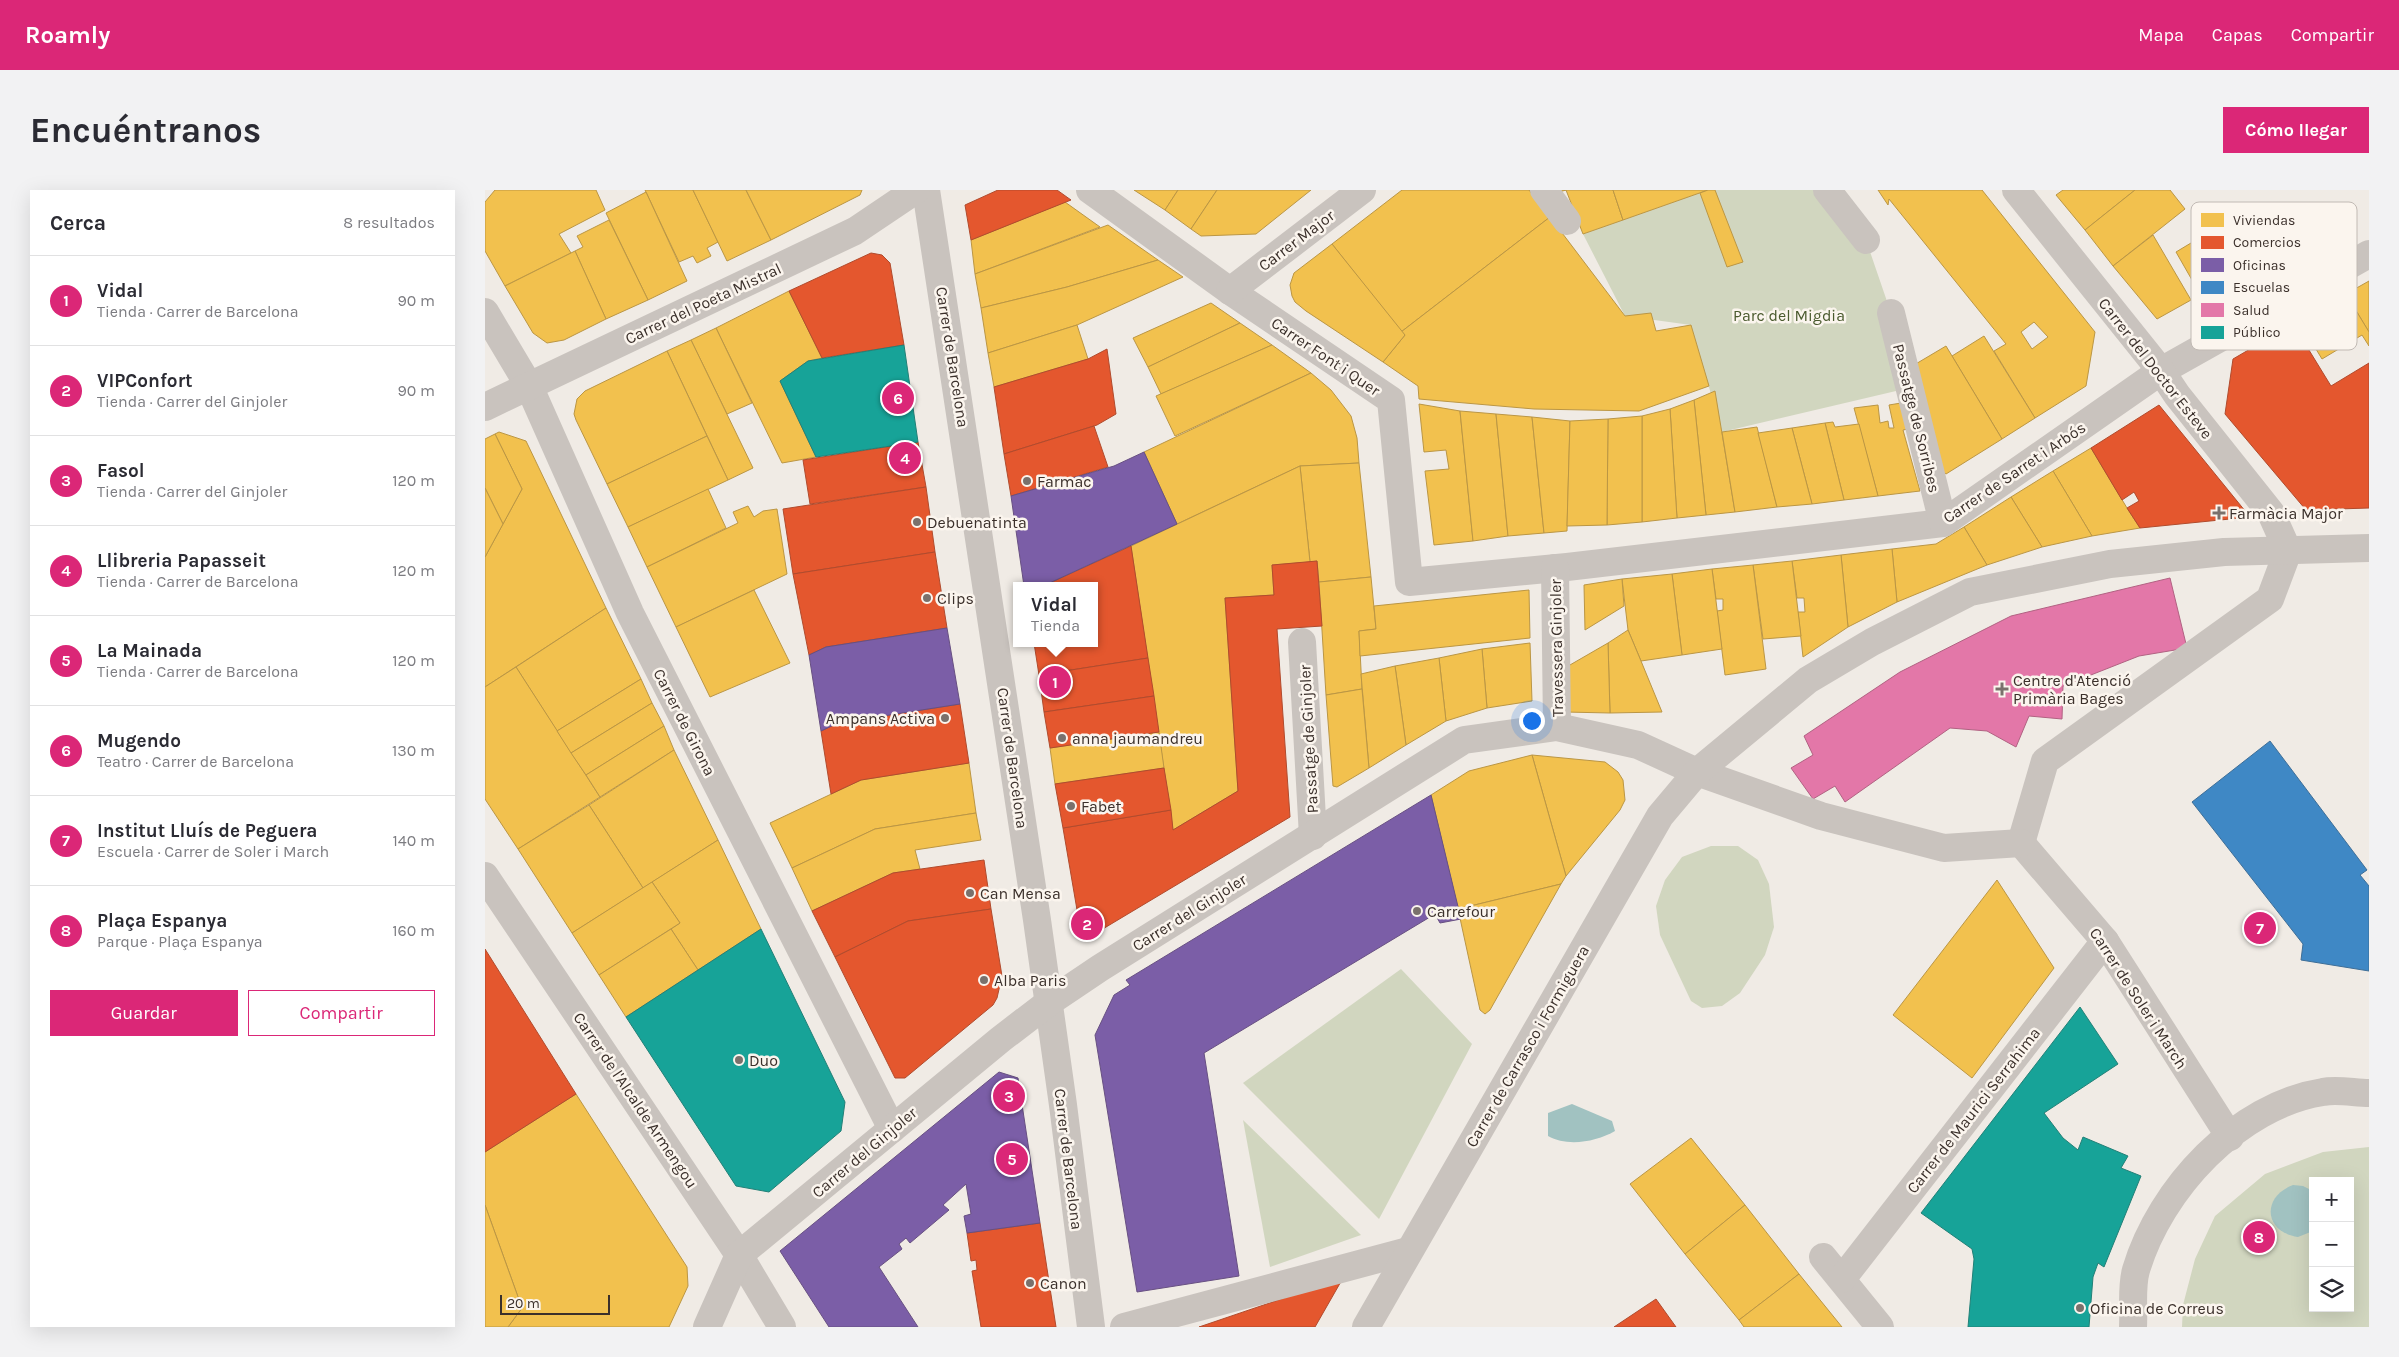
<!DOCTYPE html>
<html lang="es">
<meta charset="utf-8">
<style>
body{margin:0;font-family:Karla,sans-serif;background:#f2f2f3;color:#2b2b33}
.controls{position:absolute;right:15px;bottom:15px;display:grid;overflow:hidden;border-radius:0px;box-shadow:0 5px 20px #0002}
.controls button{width:45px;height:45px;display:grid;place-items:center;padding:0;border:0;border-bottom:1px solid #e1e1e2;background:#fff;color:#2b2b33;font:25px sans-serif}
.scale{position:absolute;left:15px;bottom:12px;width:110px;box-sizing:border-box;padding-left:5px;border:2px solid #3b302b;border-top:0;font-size:14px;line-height:18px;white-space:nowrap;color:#3b302b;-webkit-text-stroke:4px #fbf5ee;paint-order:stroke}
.you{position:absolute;left:1046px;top:530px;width:18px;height:18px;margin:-12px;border:4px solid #fff;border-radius:50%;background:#1a73e8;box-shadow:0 0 0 8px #1a73e833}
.badge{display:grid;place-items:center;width:32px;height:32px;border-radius:50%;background:#db2777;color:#fff;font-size:16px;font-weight:700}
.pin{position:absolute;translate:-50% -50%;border:2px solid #fff;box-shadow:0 1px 5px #0006}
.popup{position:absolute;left:528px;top:392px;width:85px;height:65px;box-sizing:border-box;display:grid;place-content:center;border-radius:0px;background:#fff;filter:drop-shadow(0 1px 4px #0005);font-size:16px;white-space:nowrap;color:#7c7c81}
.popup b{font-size:19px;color:#2b2b33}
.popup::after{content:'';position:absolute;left:50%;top:100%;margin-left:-10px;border:10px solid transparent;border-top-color:#fff}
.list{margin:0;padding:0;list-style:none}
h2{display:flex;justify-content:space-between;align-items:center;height:65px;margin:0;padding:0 20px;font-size:21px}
h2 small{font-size:16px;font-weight:400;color:#7c7c81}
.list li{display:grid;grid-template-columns:32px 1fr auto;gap:15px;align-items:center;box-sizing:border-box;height:90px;padding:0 20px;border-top:1px solid #e1e1e2}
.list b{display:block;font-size:19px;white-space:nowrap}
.list p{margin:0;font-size:16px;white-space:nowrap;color:#7c7c81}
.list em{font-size:16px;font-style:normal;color:#7c7c81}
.actions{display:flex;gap:10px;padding:15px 20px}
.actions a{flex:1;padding:11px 0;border:1px solid #db2777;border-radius:0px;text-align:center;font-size:18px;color:#db2777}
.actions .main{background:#db2777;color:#fff}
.icon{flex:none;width:28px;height:28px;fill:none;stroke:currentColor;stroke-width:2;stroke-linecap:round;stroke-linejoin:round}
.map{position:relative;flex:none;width:1884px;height:1137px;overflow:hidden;border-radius:0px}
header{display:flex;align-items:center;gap:30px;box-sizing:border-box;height:70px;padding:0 25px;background:#db2777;color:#fff}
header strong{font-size:24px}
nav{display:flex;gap:28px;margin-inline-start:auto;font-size:18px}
.intro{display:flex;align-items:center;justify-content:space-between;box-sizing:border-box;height:120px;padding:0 30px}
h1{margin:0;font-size:35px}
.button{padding:12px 22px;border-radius:0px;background:#db2777;color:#fff;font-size:18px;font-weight:700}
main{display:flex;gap:30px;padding:0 30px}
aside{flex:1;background:#fff;border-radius:0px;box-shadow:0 5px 20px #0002}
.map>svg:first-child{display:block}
.green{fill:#d1d6bf;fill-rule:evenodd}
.water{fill:#a1c2c1}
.homes{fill:#f2c14e;stroke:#bb9644;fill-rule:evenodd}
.shops{fill:#e4572e;stroke:#b14b2d}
.offices{fill:#7b5ea7;stroke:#685082}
.schools{fill:#3f88c5;stroke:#3e6e97}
.health{fill:#e377a8;stroke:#b16282}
.public{fill:#17a398;stroke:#228077}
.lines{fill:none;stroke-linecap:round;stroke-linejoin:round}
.minor{stroke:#c9c3be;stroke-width:28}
.poi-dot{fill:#7a716c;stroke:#fbf5ee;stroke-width:2}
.labels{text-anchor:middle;stroke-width:5;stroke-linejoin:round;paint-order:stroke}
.street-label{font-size:16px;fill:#3b302b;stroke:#fbf5ee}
.park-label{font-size:16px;fill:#4a5a2e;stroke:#fbf5ee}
.poi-label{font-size:16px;fill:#3b302b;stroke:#fbf5ee;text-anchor:start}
.key{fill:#fbf5ee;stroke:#c1bab4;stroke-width:1}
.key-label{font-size:14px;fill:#3b302b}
</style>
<header>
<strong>Roamly</strong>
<nav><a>Mapa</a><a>Capas</a><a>Compartir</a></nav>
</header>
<div class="intro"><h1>Encuéntranos</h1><a class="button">Cómo llegar</a></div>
<main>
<aside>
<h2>Cerca<small>8 resultados</small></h2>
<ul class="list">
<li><span class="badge">1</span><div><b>Vidal</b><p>Tienda · Carrer de Barcelona</p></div><em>90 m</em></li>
<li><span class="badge">2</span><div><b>VIPConfort</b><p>Tienda · Carrer del Ginjoler</p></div><em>90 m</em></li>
<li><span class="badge">3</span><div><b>Fasol</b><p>Tienda · Carrer del Ginjoler</p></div><em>120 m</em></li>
<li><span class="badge">4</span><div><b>Llibreria Papasseit</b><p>Tienda · Carrer de Barcelona</p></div><em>120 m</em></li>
<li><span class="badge">5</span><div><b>La Mainada</b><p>Tienda · Carrer de Barcelona</p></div><em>120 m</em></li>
<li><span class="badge">6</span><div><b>Mugendo</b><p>Teatro · Carrer de Barcelona</p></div><em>130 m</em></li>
<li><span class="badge">7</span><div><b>Institut Lluís de Peguera</b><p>Escuela · Carrer de Soler i March</p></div><em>140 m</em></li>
<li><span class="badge">8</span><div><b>Plaça Espanya</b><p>Parque · Plaça Espanya</p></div><em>160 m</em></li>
</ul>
<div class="actions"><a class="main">Guardar</a><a>Compartir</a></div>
</aside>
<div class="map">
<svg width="1884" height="1137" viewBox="0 0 1884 1137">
<rect width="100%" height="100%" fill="#f0ebe5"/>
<g class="green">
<path d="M1223,0H1338L1381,50L1406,123L1411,201L1237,242L1206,135L1140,126L1098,44Z"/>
<path d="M1226,656H1253L1273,670L1284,694L1289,737L1280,765L1255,803L1237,816L1217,818L1206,811L1175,745L1171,716L1180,690L1197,667Z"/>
<path d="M916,779L987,854L894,1029L758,893Z"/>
<path d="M758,930L876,1045L785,1077Z"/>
<path d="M1884,957V1137H1697L1698,1115L1710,1069L1730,1026L1780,984L1838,962ZM1828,991H1865V1118H1828Z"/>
</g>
<g class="water">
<path d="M1087,914L1127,931L1130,941C1111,952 1082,957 1063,946V923Z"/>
<path d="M1808,995L1818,996L1828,1001V1041L1813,1047C1779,1042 1776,1007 1808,995Z"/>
</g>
<g class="homes">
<path d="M10,0H111L120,20L74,44L86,63L20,96L0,61V12Z"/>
<path d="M160,0H208L233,52L222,58L226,66L212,73L208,66L194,72Z"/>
<path d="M208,0H261L286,50L242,71Z"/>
<path d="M261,0H377L375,5L286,50Z"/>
<path d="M649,0H693L680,20Z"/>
<path d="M693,0H732L706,39L680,20Z"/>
<path d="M732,0H826L771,44L716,46L706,39Z"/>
<path d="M917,0H1044L1065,27L916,142L847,54Z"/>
<path d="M1073,0H1128L1138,30L1098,44L1081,0L1074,2Z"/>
<path d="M1128,0H1223L1138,30Z"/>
<path d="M1223,0H1230L1258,72L1242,77L1215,3Z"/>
<path d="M1393,0H1497L1610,142L1601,196L1550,228L1509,161L1521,154L1404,9L1403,15ZM1549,132L1563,147L1547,159L1536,142Z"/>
<path d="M1578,0H1650L1600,40L1571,5Z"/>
<path d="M1650,0H1685L1700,19L1628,76L1600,40Z"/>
<path d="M161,2L202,91L163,110L121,23Z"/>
<path d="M580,12L615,37L490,84L486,50Z"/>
<path d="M1065,27L1140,126L1166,123L1171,141L1206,135L1224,196L1154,221L1049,219L934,209L933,196L898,172L920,145L916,142Z"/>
<path d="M124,30L163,110L121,129L90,61L98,57L92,46Z"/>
<path d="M1741,32L1765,73L1749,81L1751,84L1743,89L1747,96L1729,106L1725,99L1715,104L1691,62Z"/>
<path d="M623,35L673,70L582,97L496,118L490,84Z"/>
<path d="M1668,45L1706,110L1672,129L1628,76Z"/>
<path d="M847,54L920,145L898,172L821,121L810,112L807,106L805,95L809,83Z"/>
<path d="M90,61L121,129L79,150L62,153L48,143L20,96Z"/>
<path d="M673,70L698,87L592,135L503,163L496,118L582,97Z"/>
<path d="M1884,91V142L1861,104Z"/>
<path d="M304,101L337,168L323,171L295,191L331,267L297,273L231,138Z"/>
<path d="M1861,104L1884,142V156L1877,145L1837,169L1814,131Z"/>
<path d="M726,113L755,133L663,177L648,148Z"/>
<path d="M755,133L787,155L676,204L663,177Z"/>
<path d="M592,135L603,169L509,197L503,163Z"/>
<path d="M231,138L267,213L242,224L206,150Z"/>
<path d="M1499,146L1550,228L1517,249L1467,166Z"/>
<path d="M206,150L268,278L243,290L182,161Z"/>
<path d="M787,155L826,183L690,246L671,206Z"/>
<path d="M1461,156L1517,249L1461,284L1457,281L1429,175Z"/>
<path d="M182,161L222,246L122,294L91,230L89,224L92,209L100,201Z"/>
<path d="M826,183L846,200L866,226L872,248L874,273L815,276L692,334L659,262Z"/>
<path d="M1230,201L1250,322L1221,325L1209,210Z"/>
<path d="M1209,210L1221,325L1192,328L1185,219Z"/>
<path d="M1416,213L1423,239L1418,240L1435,301L1393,306L1369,218L1393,215L1395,233L1403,231L1404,238H1409L1404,215Z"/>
<path d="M934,214L975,221L988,351L949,355L940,281L964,279L961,260L939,262Z"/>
<path d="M1185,219L1192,328L1157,332V226Z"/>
<path d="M975,221L1011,224L1023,346L988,351Z"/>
<path d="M1011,224L1047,227L1059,343L1023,346Z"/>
<path d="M1157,226V332L1122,335L1123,229Z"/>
<path d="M1047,227L1085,231L1082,341L1059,343Z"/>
<path d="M1123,229L1122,335L1082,336L1085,231Z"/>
<path d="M1348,232L1350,237L1374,234L1393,306L1359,310L1340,233Z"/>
<path d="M1340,233L1359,310L1327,314L1307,238Z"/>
<path d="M1272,237L1292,317L1250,322L1237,242Z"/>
<path d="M1307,238L1327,314L1292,317L1273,243Z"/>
<path d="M14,242L41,251L121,418L0,497V367L37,299L10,244Z"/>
<path d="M10,244L37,299L18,334L0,298V249Z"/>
<path d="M222,246L243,290L143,337L122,294Z"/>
<path d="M1606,258L1642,318L1655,338L1607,346L1568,281Z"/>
<path d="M874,273L886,387L834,392L832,371L825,372L815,276Z"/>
<path d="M815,276L825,372L787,375L789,405L740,408L753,601L688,640L646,356Z"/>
<path d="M1568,281L1607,346L1557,357L1526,307Z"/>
<path d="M0,298L18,334L0,367Z"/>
<path d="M223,299L241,338L162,377L143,337Z"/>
<path d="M1526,307L1557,357L1502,375L1479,337Z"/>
<path d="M263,316L269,327L278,321L292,319L302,384L191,437L162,377L253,333L248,322Z"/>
<path d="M1479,337L1502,375L1412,412L1407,359L1451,354Z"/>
<path d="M1407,359L1412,412L1363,437L1356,365Z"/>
<path d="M1356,365L1363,437L1318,467L1313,422H1320L1319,408H1312L1307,371Z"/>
<path d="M1307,371L1316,446L1278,449L1268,375Z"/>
<path d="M1268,375L1281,479L1240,485L1232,421L1238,420V409H1231L1227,379Z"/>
<path d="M1227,379L1237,459L1197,465L1187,384Z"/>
<path d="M1187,384L1197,465L1156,471L1143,440L1137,389Z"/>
<path d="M886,387L891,439L874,441L877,499L841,505L834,392Z"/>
<path d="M1137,389L1139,416L1100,440L1099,395Z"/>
<path d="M269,400L305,473L225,507L191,437Z"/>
<path d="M1044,400L1045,448L875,466L874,441L891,439L889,416Z"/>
<path d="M121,418L156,489L72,541L31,477Z"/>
<path d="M1143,440L1156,471L1177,522L1125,523L1123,453Z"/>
<path d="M1045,453L1047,511L1002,518L997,459Z"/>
<path d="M1123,453L1125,523L1080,522L1078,479Z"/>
<path d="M997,459L1002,518L961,531L954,468Z"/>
<path d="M954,468L961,531L921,555L910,476Z"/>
<path d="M910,476L921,555L884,578L876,484Z"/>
<path d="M31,477L115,607L33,659L0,609V497Z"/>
<path d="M156,489L167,513L86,563L72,541Z"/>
<path d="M877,499L884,578L852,597L848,596L841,505Z"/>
<path d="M167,513L179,536L101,585L86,563Z"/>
<path d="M179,536L189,560L115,607L101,585Z"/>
<path d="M674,542L679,578L570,594L565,558Z"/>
<path d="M189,560L233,650L158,698L104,615Z"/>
<path d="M1047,565L1120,572L1133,582L1138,590L1140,610L1135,620L1081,686Z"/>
<path d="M1047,565L1081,686L1076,694L973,719L946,605L984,581Z"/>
<path d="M484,573L491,623L390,639L307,678L285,633L376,590Z"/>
<path d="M104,615L158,698L87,743L33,659Z"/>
<path d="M491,623L496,650L430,660L435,679L408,683L327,721L307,678L390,639Z"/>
<path d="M233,650L276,739L213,780L186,739L195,733L167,692Z"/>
<path d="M1512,690L1569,778L1487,888L1408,825Z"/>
<path d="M167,692L195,733L114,785L87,743Z"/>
<path d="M1076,694L1005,820L1000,824L995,820L973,719Z"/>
<path d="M186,739L213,780L141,827L114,785Z"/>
<path d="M91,904L202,1077L203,1096L184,1137H23L37,1118L0,1015V962Z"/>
<path d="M1206,948L1260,1015L1200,1064L1145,994Z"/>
<path d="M0,1015L37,1118L23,1137H0Z"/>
<path d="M1260,1015L1314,1084L1254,1130L1200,1064Z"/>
<path d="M1314,1084L1357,1137H1259L1254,1130Z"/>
</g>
<g class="shops">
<path d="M513,0H572L586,10L486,50L480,15Z"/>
<path d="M386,63L397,65L405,73L419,155L337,168L304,101Z"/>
<path d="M1808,134L1846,196L1884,173V318L1821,320L1740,224L1748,169Z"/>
<path d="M622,159L631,224L612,235L519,264L509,197L603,169Z"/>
<path d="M1674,215L1765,327L1655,338L1642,318L1654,311L1649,302L1637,310L1606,258Z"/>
<path d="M609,236L623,277L526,306L519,264Z"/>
<path d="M433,252L441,297L325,314L318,270Z"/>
<path d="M441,297L450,362L308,384L298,319Z"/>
<path d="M646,356L663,468L554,485L549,453H609V396H558Z"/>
<path d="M450,362L462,438L341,457L324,465L308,384Z"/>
<path d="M832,371L837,436L792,439L805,627L601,749H597L578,638L686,620L688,640L753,601L740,408L789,405L787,375Z"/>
<path d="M663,468L669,506L559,522L554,485Z"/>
<path d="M669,506L674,542L565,558L559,522Z"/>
<path d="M475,514L484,573L376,590L346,604L336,541L353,533Z"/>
<path d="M679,578L686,620L578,638L570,594Z"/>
<path d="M499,670L506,719L423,731L350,767L327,721L408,683Z"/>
<path d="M506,719L517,786L512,808L508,815L420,888H410L350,767L423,731Z"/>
<path d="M0,759L91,904L0,962Z"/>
<path d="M555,1033L571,1137H496L487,1081L492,1080L491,1070L486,1071L482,1043Z"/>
<path d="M858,1088L830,1137H714Z"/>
<path d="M1171,1109L1191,1137H1129Z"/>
</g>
<g class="offices">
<path d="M659,262L692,334L558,396H539L526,306L629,276Z"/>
<path d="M462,438L475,514L353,533L336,541L324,465L341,457Z"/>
<path d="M946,605L976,729L955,733L950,724L719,863L754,1086L652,1102L610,845L629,805L645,795L641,790Z"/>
<path d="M514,882L533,888L555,1033L482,1043L479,1026L486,1024L481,994L458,1015L464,1020L425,1053L421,1048L414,1054L417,1059L394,1077L433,1137H344L295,1061Z"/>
</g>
<path class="schools" d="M1785,551L1882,680L1875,685L1884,696V781L1816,770L1818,754L1707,612Z"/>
<path class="health" d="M1685,388L1702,458L1654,466L1578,496L1577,529L1544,526L1531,557L1502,541L1465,538L1360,612L1350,596L1328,609L1306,578L1328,565L1319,546L1415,482L1526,426Z"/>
<g class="public">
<path d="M419,155L433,252L331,267L295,191L323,171Z"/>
<path d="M276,739L360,912L356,941L284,1002L251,996L141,827Z"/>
<path d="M1595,817L1633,874L1559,923L1578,948L1593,960L1598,947L1643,966L1636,978L1656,986L1619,1077L1613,1073L1608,1087L1604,1137H1483L1489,1069L1487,1059L1436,1023Z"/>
</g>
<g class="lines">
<g class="minor">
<path d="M441,0L552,730L578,915L606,1137"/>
<path d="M605,0L745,101L906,210L924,392L1082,377L1458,333L1676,181L1884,64"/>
<path d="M1059,0L1082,31"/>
<path d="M1342,0L1381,50"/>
<path d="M1531,0L1676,181L1692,205L1786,323L1803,361"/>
<path d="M745,101L877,0"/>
<path d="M0,122L44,196L145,423L407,939"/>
<path d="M1406,123L1458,333"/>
<path d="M0,217L370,41L431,0"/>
<path d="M1070,378L1072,537"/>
<path d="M817,452L828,646"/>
<path d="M1536,653L1560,571L1785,409L1803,361"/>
<path d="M1536,653L1620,751L1745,947"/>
<path d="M0,686L254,1065L297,1137"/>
<path d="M1338,1067L1395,1137"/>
<path d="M1357,1089L1620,751"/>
<path d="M222,1137L254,1065L516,849L563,813L615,778L979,550L1072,537L1153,555L1212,582L1336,626L1459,658L1536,653"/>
<path d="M639,1137L923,1061"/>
<path d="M881,1137L1175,626L1212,582L1323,490L1387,452L1485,402L1625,374L1739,362L1884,358"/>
<path d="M1648,1137C1649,1119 1646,1097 1651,1080C1675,999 1753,915 1838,902C1852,899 1870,903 1884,903"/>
</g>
</g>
<g class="poi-dot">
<circle cx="542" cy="291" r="5"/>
<path d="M1731.5 315.5h5v5h5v5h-5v5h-5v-5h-5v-5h5z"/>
<circle cx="432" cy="332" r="5"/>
<circle cx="442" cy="408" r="5"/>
<path d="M1514.5 491.5h5v5h5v5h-5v5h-5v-5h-5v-5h5z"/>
<circle cx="460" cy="528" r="5"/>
<circle cx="577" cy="548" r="5"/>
<circle cx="586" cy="616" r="5"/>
<circle cx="485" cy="703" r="5"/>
<circle cx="932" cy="721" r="5"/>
<circle cx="499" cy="790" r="5"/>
<circle cx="254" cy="870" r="5"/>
<circle cx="545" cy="1093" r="5"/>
<circle cx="1595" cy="1118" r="5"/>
</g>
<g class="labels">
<g class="street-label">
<text transform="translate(811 50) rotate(-37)" y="6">Carrer Major</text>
<text transform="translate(218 113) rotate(-25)" y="6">Carrer del Poeta Mistral</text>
<text transform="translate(841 166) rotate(34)" y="6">Carrer Font i Quer</text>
<text transform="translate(468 167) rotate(81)" y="6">Carrer de Barcelona</text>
<text transform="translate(1671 178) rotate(52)" y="6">Carrer del Doctor Esteve</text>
<text transform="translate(1432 228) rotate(76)" y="6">Passatge de Sorribes</text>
<text transform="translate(1529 282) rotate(-34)" y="6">Carrer de Sarret i Arbós</text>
<text transform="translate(1071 458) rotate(-91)" y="6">Travessera Ginjoler</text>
<text transform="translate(200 532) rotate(63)" y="6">Carrer de Girona</text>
<text transform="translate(823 549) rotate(-93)" y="6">Passatge de Ginjoler</text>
<text transform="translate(528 568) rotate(82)" y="6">Carrer de Barcelona</text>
<text transform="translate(704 722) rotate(-32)" y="6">Carrer del Ginjoler</text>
<text transform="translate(1654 808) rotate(57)" y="6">Carrer de Soler i March</text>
<text transform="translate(1042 856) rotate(-60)" y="6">Carrer de Carrasco i Formiguera</text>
<text transform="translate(151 910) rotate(56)" y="6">Carrer de l'Alcalde Armengou</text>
<text transform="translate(1488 920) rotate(-52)" y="6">Carrer de Maurici Serrahima</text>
<text transform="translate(379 962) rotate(-40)" y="6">Carrer del Ginjoler</text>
<text transform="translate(584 969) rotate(83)" y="6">Carrer de Barcelona</text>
</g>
<g class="park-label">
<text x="1304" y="131">Parc del Migdia</text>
</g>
<g class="poi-label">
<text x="552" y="297">Farmac</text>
<text x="1744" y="329">Farmàcia Major</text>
<text x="442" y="338">Debuenatinta</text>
<text x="452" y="414">Clips</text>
<text x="1528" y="496">Centre d'Atenció<tspan x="1528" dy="18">Primària Bages</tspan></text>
<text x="450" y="534" text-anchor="end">Ampans Activa</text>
<text x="587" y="554">anna jaumandreu</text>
<text x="596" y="622">Fabet</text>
<text x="495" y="709">Can Mensa</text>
<text x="942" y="727">Carrefour</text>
<text x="509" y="796">Alba Paris</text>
<text x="264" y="876">Duo</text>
<text x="555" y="1099">Canon</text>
<text x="1605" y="1124">Oficina de Correus</text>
</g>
</g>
<rect x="1706" y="12" width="166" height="148" rx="8" class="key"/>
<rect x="1716" y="23" width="23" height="14" fill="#f2c14e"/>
<rect x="1716" y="46" width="23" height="13" fill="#e4572e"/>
<rect x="1716" y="68" width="23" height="14" fill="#7b5ea7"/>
<rect x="1716" y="91" width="23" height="13" fill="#3f88c5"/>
<rect x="1716" y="113" width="23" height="14" fill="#e377a8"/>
<rect x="1716" y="136" width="23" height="13" fill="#17a398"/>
<g class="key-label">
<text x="1748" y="35">Viviendas</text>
<text x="1748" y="57">Comercios</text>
<text x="1748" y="80">Oficinas</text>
<text x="1748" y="102">Escuelas</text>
<text x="1748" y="125">Salud</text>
<text x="1748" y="147">Público</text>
</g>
</svg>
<div class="controls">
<button>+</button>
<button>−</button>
<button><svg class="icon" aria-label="layers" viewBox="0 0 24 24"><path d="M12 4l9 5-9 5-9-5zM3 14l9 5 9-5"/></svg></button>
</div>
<div class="scale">20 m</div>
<div class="you"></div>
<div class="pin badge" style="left:570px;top:492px">1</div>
<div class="popup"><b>Vidal</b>Tienda</div>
<div class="pin badge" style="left:602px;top:734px">2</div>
<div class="pin badge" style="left:524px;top:906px">3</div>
<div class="pin badge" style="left:420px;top:268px">4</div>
<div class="pin badge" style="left:527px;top:969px">5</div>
<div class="pin badge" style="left:413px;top:208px">6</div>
<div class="pin badge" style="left:1775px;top:738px">7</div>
<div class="pin badge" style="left:1774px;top:1047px">8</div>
</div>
</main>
